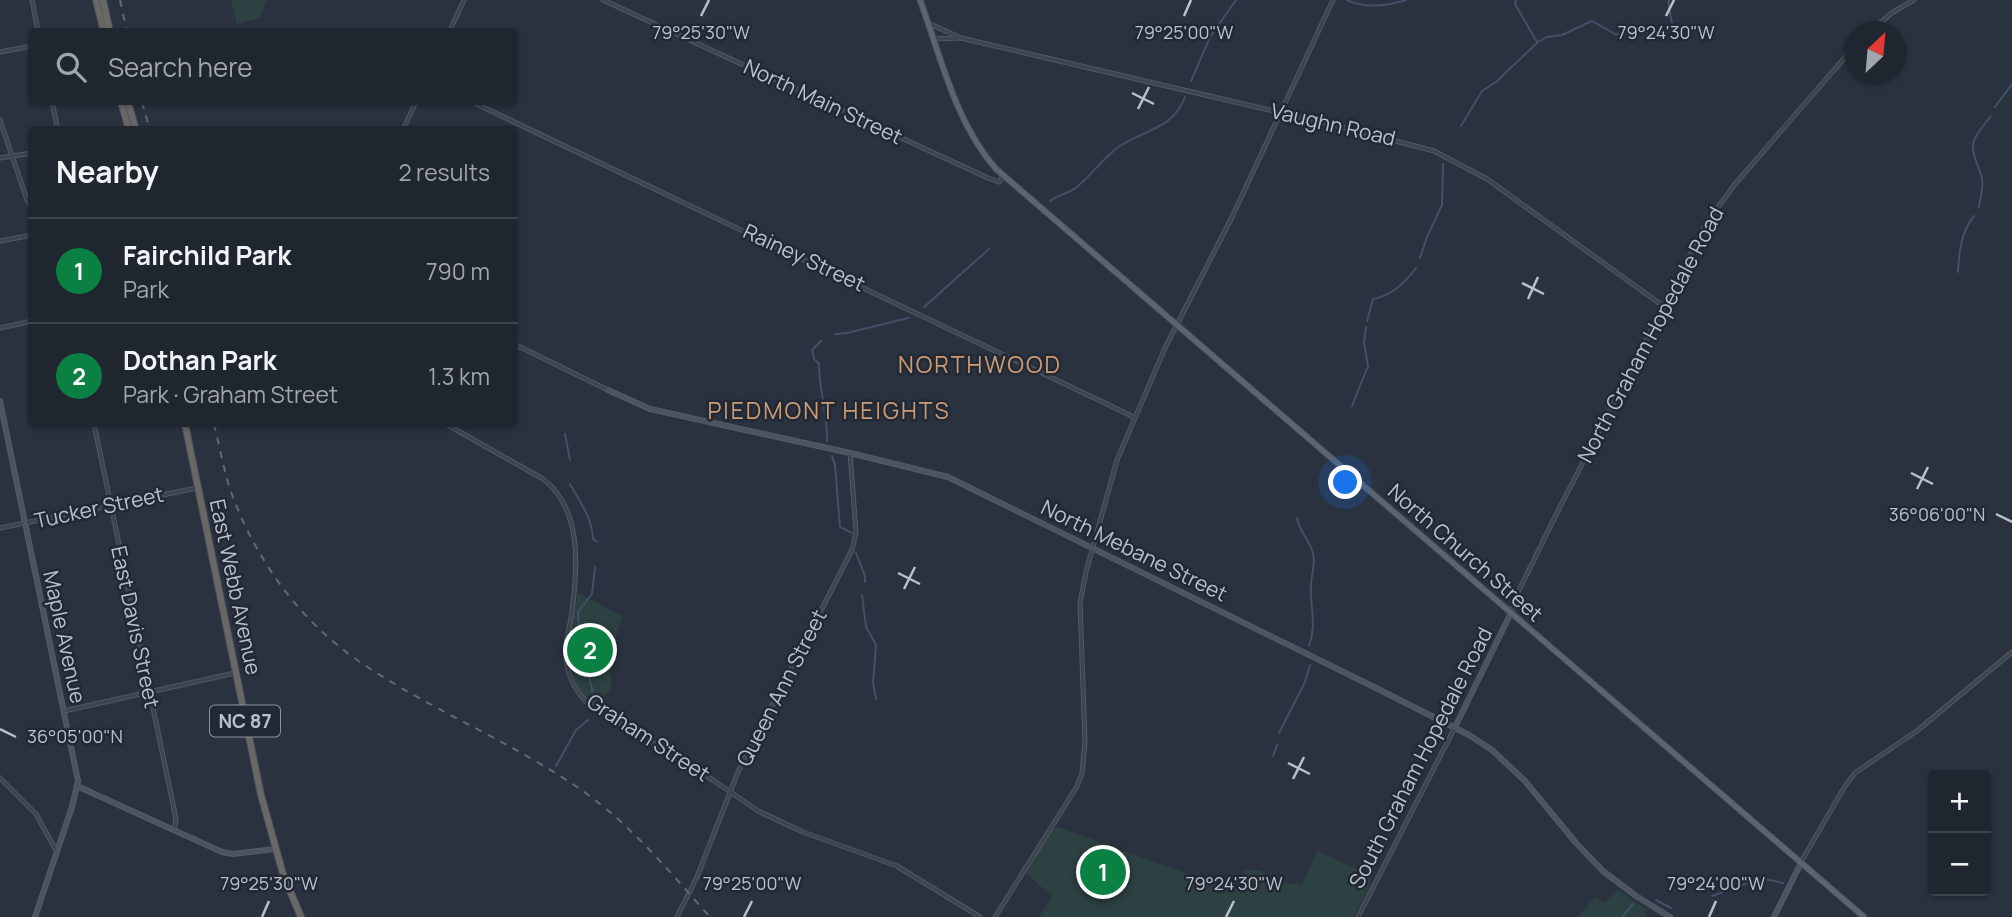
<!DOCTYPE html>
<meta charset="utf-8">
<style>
body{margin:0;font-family:Manrope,sans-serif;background:#282e38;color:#f1f3f6}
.controls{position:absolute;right:21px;bottom:21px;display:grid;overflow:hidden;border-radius:7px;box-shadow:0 2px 5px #0004}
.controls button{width:63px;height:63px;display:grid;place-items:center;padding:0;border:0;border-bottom:2px solid #3d434c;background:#202630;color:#f1f3f6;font:35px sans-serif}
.compass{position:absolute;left:1844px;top:21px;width:63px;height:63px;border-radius:50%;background:#202630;box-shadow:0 2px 5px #0004;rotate:26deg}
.you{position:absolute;left:1346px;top:483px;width:24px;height:24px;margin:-18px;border:5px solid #fff;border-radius:50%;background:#1a73e8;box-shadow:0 0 0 10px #1a73e833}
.badge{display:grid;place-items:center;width:46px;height:46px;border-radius:50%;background:#0b8043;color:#fff;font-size:23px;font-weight:700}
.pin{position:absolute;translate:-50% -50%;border:4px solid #fff;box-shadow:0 2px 7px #0006}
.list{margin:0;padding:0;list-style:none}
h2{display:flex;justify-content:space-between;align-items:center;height:91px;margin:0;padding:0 28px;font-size:30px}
h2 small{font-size:23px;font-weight:400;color:#a2a5ab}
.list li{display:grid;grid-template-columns:46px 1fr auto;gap:21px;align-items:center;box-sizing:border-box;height:105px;padding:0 28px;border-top:2px solid #3d434c}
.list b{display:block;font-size:26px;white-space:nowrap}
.list p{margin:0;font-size:23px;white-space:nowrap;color:#a2a5ab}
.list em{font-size:23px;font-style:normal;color:#a2a5ab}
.icon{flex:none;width:38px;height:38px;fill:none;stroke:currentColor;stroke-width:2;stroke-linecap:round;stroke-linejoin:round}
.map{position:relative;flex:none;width:2012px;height:917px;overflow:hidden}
.search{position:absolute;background:#202630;box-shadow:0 2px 5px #0004;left:28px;top:28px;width:490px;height:77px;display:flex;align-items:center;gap:18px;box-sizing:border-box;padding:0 24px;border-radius:7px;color:#a2a5ab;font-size:26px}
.panel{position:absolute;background:#202630;box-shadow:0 2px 5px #0004;left:28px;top:126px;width:490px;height:301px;border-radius:7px}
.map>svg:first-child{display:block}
.green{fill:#2d4042}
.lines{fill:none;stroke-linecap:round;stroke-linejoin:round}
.stream{stroke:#415067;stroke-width:2}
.tertiary-casing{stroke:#585f6a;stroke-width:5}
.secondary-casing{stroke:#585f6a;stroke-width:6}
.primary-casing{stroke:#474d59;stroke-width:7}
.trunk-casing{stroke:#484f5a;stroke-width:8}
.tertiary{stroke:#3d4550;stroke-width:3.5}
.secondary{stroke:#4c5462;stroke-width:4.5}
.primary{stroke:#5c646f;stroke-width:5}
.trunk{stroke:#686865;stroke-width:6}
.rail{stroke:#606976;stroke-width:2;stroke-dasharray:7 7;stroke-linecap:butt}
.ticks{fill:none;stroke:#bac0ca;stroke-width:2.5}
.labels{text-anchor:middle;stroke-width:5;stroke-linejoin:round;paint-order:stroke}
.shield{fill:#222935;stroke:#8c939d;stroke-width:2}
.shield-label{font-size:19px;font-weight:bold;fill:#bac0ca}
.street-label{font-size:21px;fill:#bac0ca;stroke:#222935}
.neighbourhood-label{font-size:23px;letter-spacing:2px;fill:#cb9c74;stroke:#222935}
.ticks-label{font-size:18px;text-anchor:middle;fill:#bac0ca;stroke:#222935;stroke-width:5;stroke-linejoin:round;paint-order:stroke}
</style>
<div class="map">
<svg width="2012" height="917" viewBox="0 0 2012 917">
<rect width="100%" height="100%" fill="#2a3240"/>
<g class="green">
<path d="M231,0H266L260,18L237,24Z"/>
<path d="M578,593L622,616L612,653L611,689L596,705H591C558,668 570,638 578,593Z"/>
<path d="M1058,827L1229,889L1237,886L1244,869L1261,871L1280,883L1302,885L1317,851L1371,875L1369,888L1353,917H1039L1052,896L1025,873L1052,829Z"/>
<path d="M1618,890L1646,909L1645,917H1578L1595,897L1604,903Z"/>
</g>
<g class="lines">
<g class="stream">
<path d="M1347,0C1366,9 1387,6 1406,0"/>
<path d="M1516,0L1515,4L1537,42"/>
<path d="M1191,81L1210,37L1236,0"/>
<path d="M1995,107L2012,84"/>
<path d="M1461,126L1482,91L1496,82L1538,42L1547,37L1562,35L1592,21L1615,34L1624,35L1640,30L1657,35L1672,27C1673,17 1667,10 1669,0"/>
<path d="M1050,201C1058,195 1071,193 1078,186C1092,174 1103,159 1117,148C1142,130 1173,130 1185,97"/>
<path d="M1979,207C1980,198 1984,186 1982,178C1970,143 1967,146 1991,116"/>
<path d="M1420,258L1427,237L1442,205L1443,164"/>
<path d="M1958,272C1959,252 1961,232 1974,216"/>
<path d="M924,307L989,249"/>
<path d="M1367,321L1373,299C1390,296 1405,283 1416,268"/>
<path d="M835,334L847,333L908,318"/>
<path d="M821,341L812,350L814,359L819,364C819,390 828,415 827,441"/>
<path d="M1352,406L1368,366L1364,343L1366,327"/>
<path d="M565,434L570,460"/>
<path d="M832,456L835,465L840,527L852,533"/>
<path d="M570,484C580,502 592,517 593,539L597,542"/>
<path d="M1297,518C1299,531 1309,539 1313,553C1316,565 1311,574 1311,586C1310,608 1317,625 1309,646"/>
<path d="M856,553L865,576V582"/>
<path d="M862,595L866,627L876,645L873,683L876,699"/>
<path d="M593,702L592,688L580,645L578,612L592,594L595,567"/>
<path d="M1279,733L1305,682L1310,665"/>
<path d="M1273,756L1277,745"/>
<path d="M556,766L576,730L588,720"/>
<path d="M1712,896L1761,878L1783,883"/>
<path d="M1656,900L1671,908"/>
<path d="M1622,917L1633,904"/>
</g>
<defs>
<g id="tertiary">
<path d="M32,0L38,32"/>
<path d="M603,0L988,178L999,182L1003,176"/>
<path d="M928,23L961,38L1338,126L1434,151L1487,179L1663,306"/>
<path d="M449,32L464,0"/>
<path d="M1869,32L1893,12L1914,0"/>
<path d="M934,39L959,38"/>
<path d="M0,52L32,46"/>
<path d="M52,102L58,130"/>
<path d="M472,102L1134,417"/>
<path d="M0,120L27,200L32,207"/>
<path d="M403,130L416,102"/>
<path d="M0,158L32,153"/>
<path d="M0,241L32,235"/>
<path d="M0,328L32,321"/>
<path d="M514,344L608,390"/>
<path d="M94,424L174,809L176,820L174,830"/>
<path d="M446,424L543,479C582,508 578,567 572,611C570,628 563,647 567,665C569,680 577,692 587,703L713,780L758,811L803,832L897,866L980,917"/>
<path d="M0,528L197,488"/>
<path d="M1511,613L1518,592L1561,505L1707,222L1735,184L1854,47"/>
<path d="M64,711L235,673"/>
<path d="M0,778L36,814L57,852"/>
<path d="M1801,862L1845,786L1855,773L1918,730L2012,652"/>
<path d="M677,917L697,877L738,772L852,550L856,532L850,453"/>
<path d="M995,917L1076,788L1082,774L1085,742L1080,603L1086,572L1117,460L1165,348L1231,219L1333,0"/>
<path d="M1358,917L1455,727"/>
</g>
<g id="secondary">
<path d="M608,390L650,409L850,453L948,477L1378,689L1469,735L1492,750L1525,781L1576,843L1603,871L1636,896L1670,917"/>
<path d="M0,401L78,781L72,807L35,917"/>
<path d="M1455,727L1511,613"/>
<path d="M77,786L222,852L233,854L276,849"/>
<path d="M1774,917L1801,863"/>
</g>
<path id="primary" d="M920,0C941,57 955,122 996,169L1864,917"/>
<g id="trunk">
<path d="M96,0L104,32"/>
<path d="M103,0L110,32"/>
<path d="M121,102L129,130"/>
<path d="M128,102L136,130"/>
<path d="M185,424L261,795L283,874L301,917"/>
</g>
</defs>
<use href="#tertiary" class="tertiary-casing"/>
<use href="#secondary" class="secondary-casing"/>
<use href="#primary" class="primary-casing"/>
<use href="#trunk" class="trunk-casing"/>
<use href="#tertiary" class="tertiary"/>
<use href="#secondary" class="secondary"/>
<use href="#primary" class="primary"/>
<use href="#trunk" class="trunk"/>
<g class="rail">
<path d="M120,0L127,32"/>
<path d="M142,102L150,130"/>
<path d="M214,424C219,444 223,466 229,486C253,556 298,620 360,662C429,709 508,740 577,787C629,822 669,871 710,917"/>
</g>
</g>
<path class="ticks" d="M701,16L709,0M1184,16L1191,0M1666,16L1674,0M1132,93L1154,104M1138,109L1149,87M1522,283L1544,294M1528,299L1538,277M1911,473L1933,484M1917,489L1928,467M1996,514L2012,522M898,573L920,584M904,589L915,567M0,729L16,737M1288,763L1310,774M1293,779L1304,757M262,917L269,901M744,917L752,901M1226,917L1234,901M1709,917L1716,901"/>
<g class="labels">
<rect class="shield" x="210" y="705.5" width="70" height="31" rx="5"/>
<g class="shield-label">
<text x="245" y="728">NC 87</text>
</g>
<g class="street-label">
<text transform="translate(823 102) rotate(25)" y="7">North Main Street</text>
<text transform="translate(1333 125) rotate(13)" y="7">Vaughn Road</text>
<text transform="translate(804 258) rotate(25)" y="7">Rainey Street</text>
<text transform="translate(1651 335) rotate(-62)" y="7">North Graham Hopedale Road</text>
<text transform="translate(99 508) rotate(-12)" y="7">Tucker Street</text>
<text transform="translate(1134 551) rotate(26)" y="7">North Mebane Street</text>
<text transform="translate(1465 553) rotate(41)" y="7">North Church Street</text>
<text transform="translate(235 587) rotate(78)" y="7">East Webb Avenue</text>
<text transform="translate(135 627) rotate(78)" y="7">East Davis Street</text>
<text transform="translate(64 637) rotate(78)" y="7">Maple Avenue</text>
<text transform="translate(782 688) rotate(-63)" y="7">Queen Ann Street</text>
<text transform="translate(648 738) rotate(33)" y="7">Graham Street</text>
<text transform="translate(1421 758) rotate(-63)" y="7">South Graham Hopedale Road</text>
</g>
<g class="neighbourhood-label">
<text x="980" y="373">NORTHWOOD</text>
<text x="829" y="419">PIEDMONT HEIGHTS</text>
</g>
</g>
<g class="ticks-label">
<text x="701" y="39">79°25'30"W</text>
<text x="1184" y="39">79°25'00"W</text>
<text x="1666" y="39">79°24'30"W</text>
<text x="1937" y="521">36°06'00"N</text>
<text x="75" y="743">36°05'00"N</text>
<text x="269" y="890">79°25'30"W</text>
<text x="752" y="890">79°25'00"W</text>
<text x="1234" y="890">79°24'30"W</text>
<text x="1716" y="890">79°24'00"W</text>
</g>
</svg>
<div class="controls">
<button>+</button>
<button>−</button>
</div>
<svg class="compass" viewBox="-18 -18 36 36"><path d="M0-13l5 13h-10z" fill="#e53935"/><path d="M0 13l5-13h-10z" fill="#a2a5ab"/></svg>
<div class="you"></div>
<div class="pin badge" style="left:1103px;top:872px">1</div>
<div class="pin badge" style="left:590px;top:650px">2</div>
<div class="search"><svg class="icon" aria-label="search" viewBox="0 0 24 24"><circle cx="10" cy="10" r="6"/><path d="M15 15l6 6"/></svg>Search here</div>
<section class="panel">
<h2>Nearby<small>2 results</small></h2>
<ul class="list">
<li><span class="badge">1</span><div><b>Fairchild Park</b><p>Park</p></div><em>790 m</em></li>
<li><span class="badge">2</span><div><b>Dothan Park</b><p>Park · Graham Street</p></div><em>1.3 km</em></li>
</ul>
</section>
</div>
